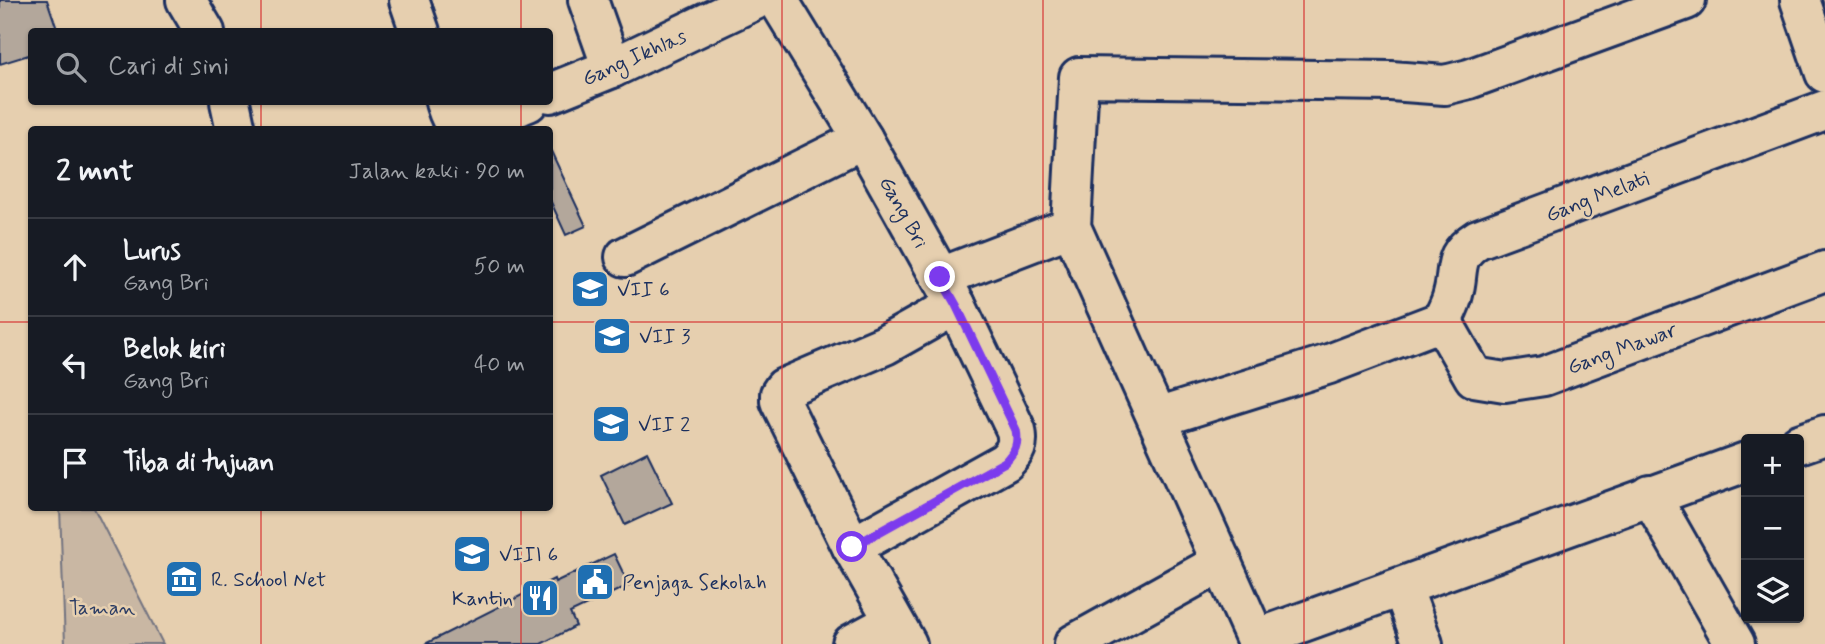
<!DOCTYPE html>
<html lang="id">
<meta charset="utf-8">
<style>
body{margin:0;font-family:Mynerve,sans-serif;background:#242831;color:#f1f3f6}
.controls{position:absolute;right:21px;bottom:21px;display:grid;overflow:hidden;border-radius:7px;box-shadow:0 2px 5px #0004}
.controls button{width:63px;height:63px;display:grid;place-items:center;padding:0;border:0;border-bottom:2px solid #363941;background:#171b24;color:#f1f3f6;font:35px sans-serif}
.stop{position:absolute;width:21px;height:21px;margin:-16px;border:5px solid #7c3aed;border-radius:50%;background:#fff}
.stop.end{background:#7c3aed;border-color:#fff;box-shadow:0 2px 7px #0008}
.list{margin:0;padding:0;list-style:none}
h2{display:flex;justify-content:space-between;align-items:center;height:91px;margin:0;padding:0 28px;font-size:30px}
h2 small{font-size:23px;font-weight:400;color:#9ea1a6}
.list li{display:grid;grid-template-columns:46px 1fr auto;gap:21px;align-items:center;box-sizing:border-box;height:98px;padding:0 28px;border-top:2px solid #363941}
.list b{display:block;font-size:26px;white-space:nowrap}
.list p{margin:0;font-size:23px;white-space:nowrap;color:#9ea1a6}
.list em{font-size:23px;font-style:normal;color:#9ea1a6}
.icon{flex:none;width:38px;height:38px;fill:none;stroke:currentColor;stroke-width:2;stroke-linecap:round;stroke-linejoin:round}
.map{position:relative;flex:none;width:1825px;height:644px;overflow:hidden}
.search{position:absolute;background:#171b24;box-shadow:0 2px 5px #0004;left:28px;top:28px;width:525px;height:77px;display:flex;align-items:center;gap:18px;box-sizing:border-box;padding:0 24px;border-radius:7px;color:#9ea1a6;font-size:26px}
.panel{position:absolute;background:#171b24;box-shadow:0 2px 5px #0004;left:28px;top:126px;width:525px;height:385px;border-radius:7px}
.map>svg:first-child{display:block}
.green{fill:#c9b7a3;stroke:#727380;stroke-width:2}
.building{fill:#b3a79b;stroke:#1b2f5e;stroke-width:2}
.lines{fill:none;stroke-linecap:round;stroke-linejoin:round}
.minor-casing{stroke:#1b2f5e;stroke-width:44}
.minor{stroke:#e6cfaf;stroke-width:38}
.route{stroke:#7c3aed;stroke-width:9}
.grid{fill:none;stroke:#d62828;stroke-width:2;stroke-opacity:0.55}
.labels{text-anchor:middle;stroke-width:5;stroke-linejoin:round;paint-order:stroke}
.street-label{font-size:21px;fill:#1b2f5e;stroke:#e6cfaf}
.poi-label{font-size:21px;fill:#1b2f5e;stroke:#e6cfaf;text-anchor:start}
.park-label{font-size:21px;fill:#2c3d65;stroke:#e6cfaf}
</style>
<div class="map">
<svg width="1825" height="644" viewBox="0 0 1825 644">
<rect width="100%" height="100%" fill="#e6cfaf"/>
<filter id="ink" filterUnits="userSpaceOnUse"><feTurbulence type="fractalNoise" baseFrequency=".0143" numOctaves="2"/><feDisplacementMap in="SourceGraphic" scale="14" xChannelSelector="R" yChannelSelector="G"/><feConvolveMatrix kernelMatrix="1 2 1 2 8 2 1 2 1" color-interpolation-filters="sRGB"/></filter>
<g filter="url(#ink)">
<path class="green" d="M60,508H94L163,644H65Z"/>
<g class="building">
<path d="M0,0H47L58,32H32V54L0,64Z"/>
<path d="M550,149L586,226L566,235L550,200Z"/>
<path d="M647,452L672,503L625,525L601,475Z"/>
<path d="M614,554L629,585L570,613L576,626L541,644H425L554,579L555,582Z"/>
</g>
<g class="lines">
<defs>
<g id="minor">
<path d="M186,0L205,32"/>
<path d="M409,0L420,32"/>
<path d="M588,0L612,68"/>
<path d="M778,0L863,139L956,305L1016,430C1019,445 1016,451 1005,462L852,547"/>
<path d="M1800,0L1825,73"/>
<path d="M550,93L612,68L755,0"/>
<path d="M230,102L236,130"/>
<path d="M445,102C447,108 449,117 454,122C466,131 515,107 528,102"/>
<path d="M625,257L863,139"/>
<path d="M941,277L1071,227"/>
<path d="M1442,321L1474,377L1505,382L1544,376L1825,271"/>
<path d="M1157,418L1329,364L1442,321C1446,312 1451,304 1453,294C1460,269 1451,256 1478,239L1825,110"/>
<path d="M1799,444L1825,435"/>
<path d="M1650,495L1735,644"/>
<path d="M1402,587L1423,644"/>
<path d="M1256,639L1746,462"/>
<path d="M852,644L893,622"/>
<path d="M907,644L852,547L780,401V394L784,388L885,345L956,305"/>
<path d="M1074,644L1222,562"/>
<path d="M1258,644L1071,227L1079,77L1391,81L1445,85L1469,79L1686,0"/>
</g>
</defs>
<use href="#minor" class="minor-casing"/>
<use href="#minor" class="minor"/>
</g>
</g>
<g class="lines" filter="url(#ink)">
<path class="route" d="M852,547L1005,462C1015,451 1019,445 1016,430L956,305L940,277"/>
</g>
<path class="grid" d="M261,0V32M521,0V32M782,0V644M1043,0V644M1304,0V644M1564,0V644M261,102V130M521,102V130M0,322H32M550,322H1825M261,508V644M521,508V644"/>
<defs>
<symbol id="school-square" viewBox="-11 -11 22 22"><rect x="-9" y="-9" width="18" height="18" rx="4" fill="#1f6fb2" stroke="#e6cfaf"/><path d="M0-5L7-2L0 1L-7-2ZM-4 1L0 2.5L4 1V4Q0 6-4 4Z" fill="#fff"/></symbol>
<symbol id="museum-square" viewBox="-11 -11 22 22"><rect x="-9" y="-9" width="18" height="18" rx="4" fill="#1f6fb2" stroke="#e6cfaf"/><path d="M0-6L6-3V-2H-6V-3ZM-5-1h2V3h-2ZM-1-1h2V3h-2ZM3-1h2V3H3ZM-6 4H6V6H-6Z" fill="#fff"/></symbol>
<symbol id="civic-square" viewBox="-11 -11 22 22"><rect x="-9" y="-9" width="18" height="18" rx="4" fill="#1f6fb2" stroke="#e6cfaf"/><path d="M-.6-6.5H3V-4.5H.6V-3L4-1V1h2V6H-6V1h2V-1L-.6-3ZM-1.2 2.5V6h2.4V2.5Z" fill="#fff"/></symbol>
<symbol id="restaurant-square" viewBox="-11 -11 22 22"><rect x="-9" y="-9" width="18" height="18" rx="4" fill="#1f6fb2" stroke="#e6cfaf"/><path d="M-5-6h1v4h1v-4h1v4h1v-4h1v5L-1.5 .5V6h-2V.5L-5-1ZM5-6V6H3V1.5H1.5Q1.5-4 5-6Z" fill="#fff"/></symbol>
</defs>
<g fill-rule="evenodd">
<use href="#school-square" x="568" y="267" width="44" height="44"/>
<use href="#school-square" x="590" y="314" width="44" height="44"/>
<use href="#school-square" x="589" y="402" width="44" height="44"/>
<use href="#school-square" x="450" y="532" width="44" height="44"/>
<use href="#museum-square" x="162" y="557" width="44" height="44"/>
<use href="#civic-square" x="573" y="560" width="44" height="44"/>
<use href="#restaurant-square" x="518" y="576" width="44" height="44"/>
</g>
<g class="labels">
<g class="street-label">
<text transform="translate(634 57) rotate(-24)" y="7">Gang Ikhlas</text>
<text transform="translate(1597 196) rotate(-21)" y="7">Gang Melati</text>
<text transform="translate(904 212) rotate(61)" y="7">Gang Bri</text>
<text transform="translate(1622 348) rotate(-20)" y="7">Gang Mawar</text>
</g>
<g class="poi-label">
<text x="617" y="296">VII 6</text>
<text x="639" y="343">VII 3</text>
<text x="638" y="431">VII 2</text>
<text x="499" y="561">VIII 6</text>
<text x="211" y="586">R. School Net</text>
<text x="622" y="589">Penjaga Sekolah</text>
<text x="513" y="605" text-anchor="end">Kantin</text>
</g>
<g class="park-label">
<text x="102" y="614">Taman</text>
</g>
</g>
</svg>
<div class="controls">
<button>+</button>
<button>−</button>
<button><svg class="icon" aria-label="layers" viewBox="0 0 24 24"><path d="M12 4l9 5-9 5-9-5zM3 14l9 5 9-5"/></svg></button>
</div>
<div class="stop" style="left:852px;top:547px"></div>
<div class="stop end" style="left:940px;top:277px"></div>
<div class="search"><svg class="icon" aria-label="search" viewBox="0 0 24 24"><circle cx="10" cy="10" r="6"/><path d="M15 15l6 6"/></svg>Cari di sini</div>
<section class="panel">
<h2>2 mnt<small>Jalan kaki · 90 m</small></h2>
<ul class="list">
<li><svg class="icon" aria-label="ahead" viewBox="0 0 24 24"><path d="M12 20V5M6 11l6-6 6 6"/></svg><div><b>Lurus</b><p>Gang Bri</p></div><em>50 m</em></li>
<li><svg class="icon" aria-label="left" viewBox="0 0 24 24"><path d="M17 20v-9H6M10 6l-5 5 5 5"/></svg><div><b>Belok kiri</b><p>Gang Bri</p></div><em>40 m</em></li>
<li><svg class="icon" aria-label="arrive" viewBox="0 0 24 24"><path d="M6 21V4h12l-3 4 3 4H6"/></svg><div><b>Tiba di tujuan</b></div></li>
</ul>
</section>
</div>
